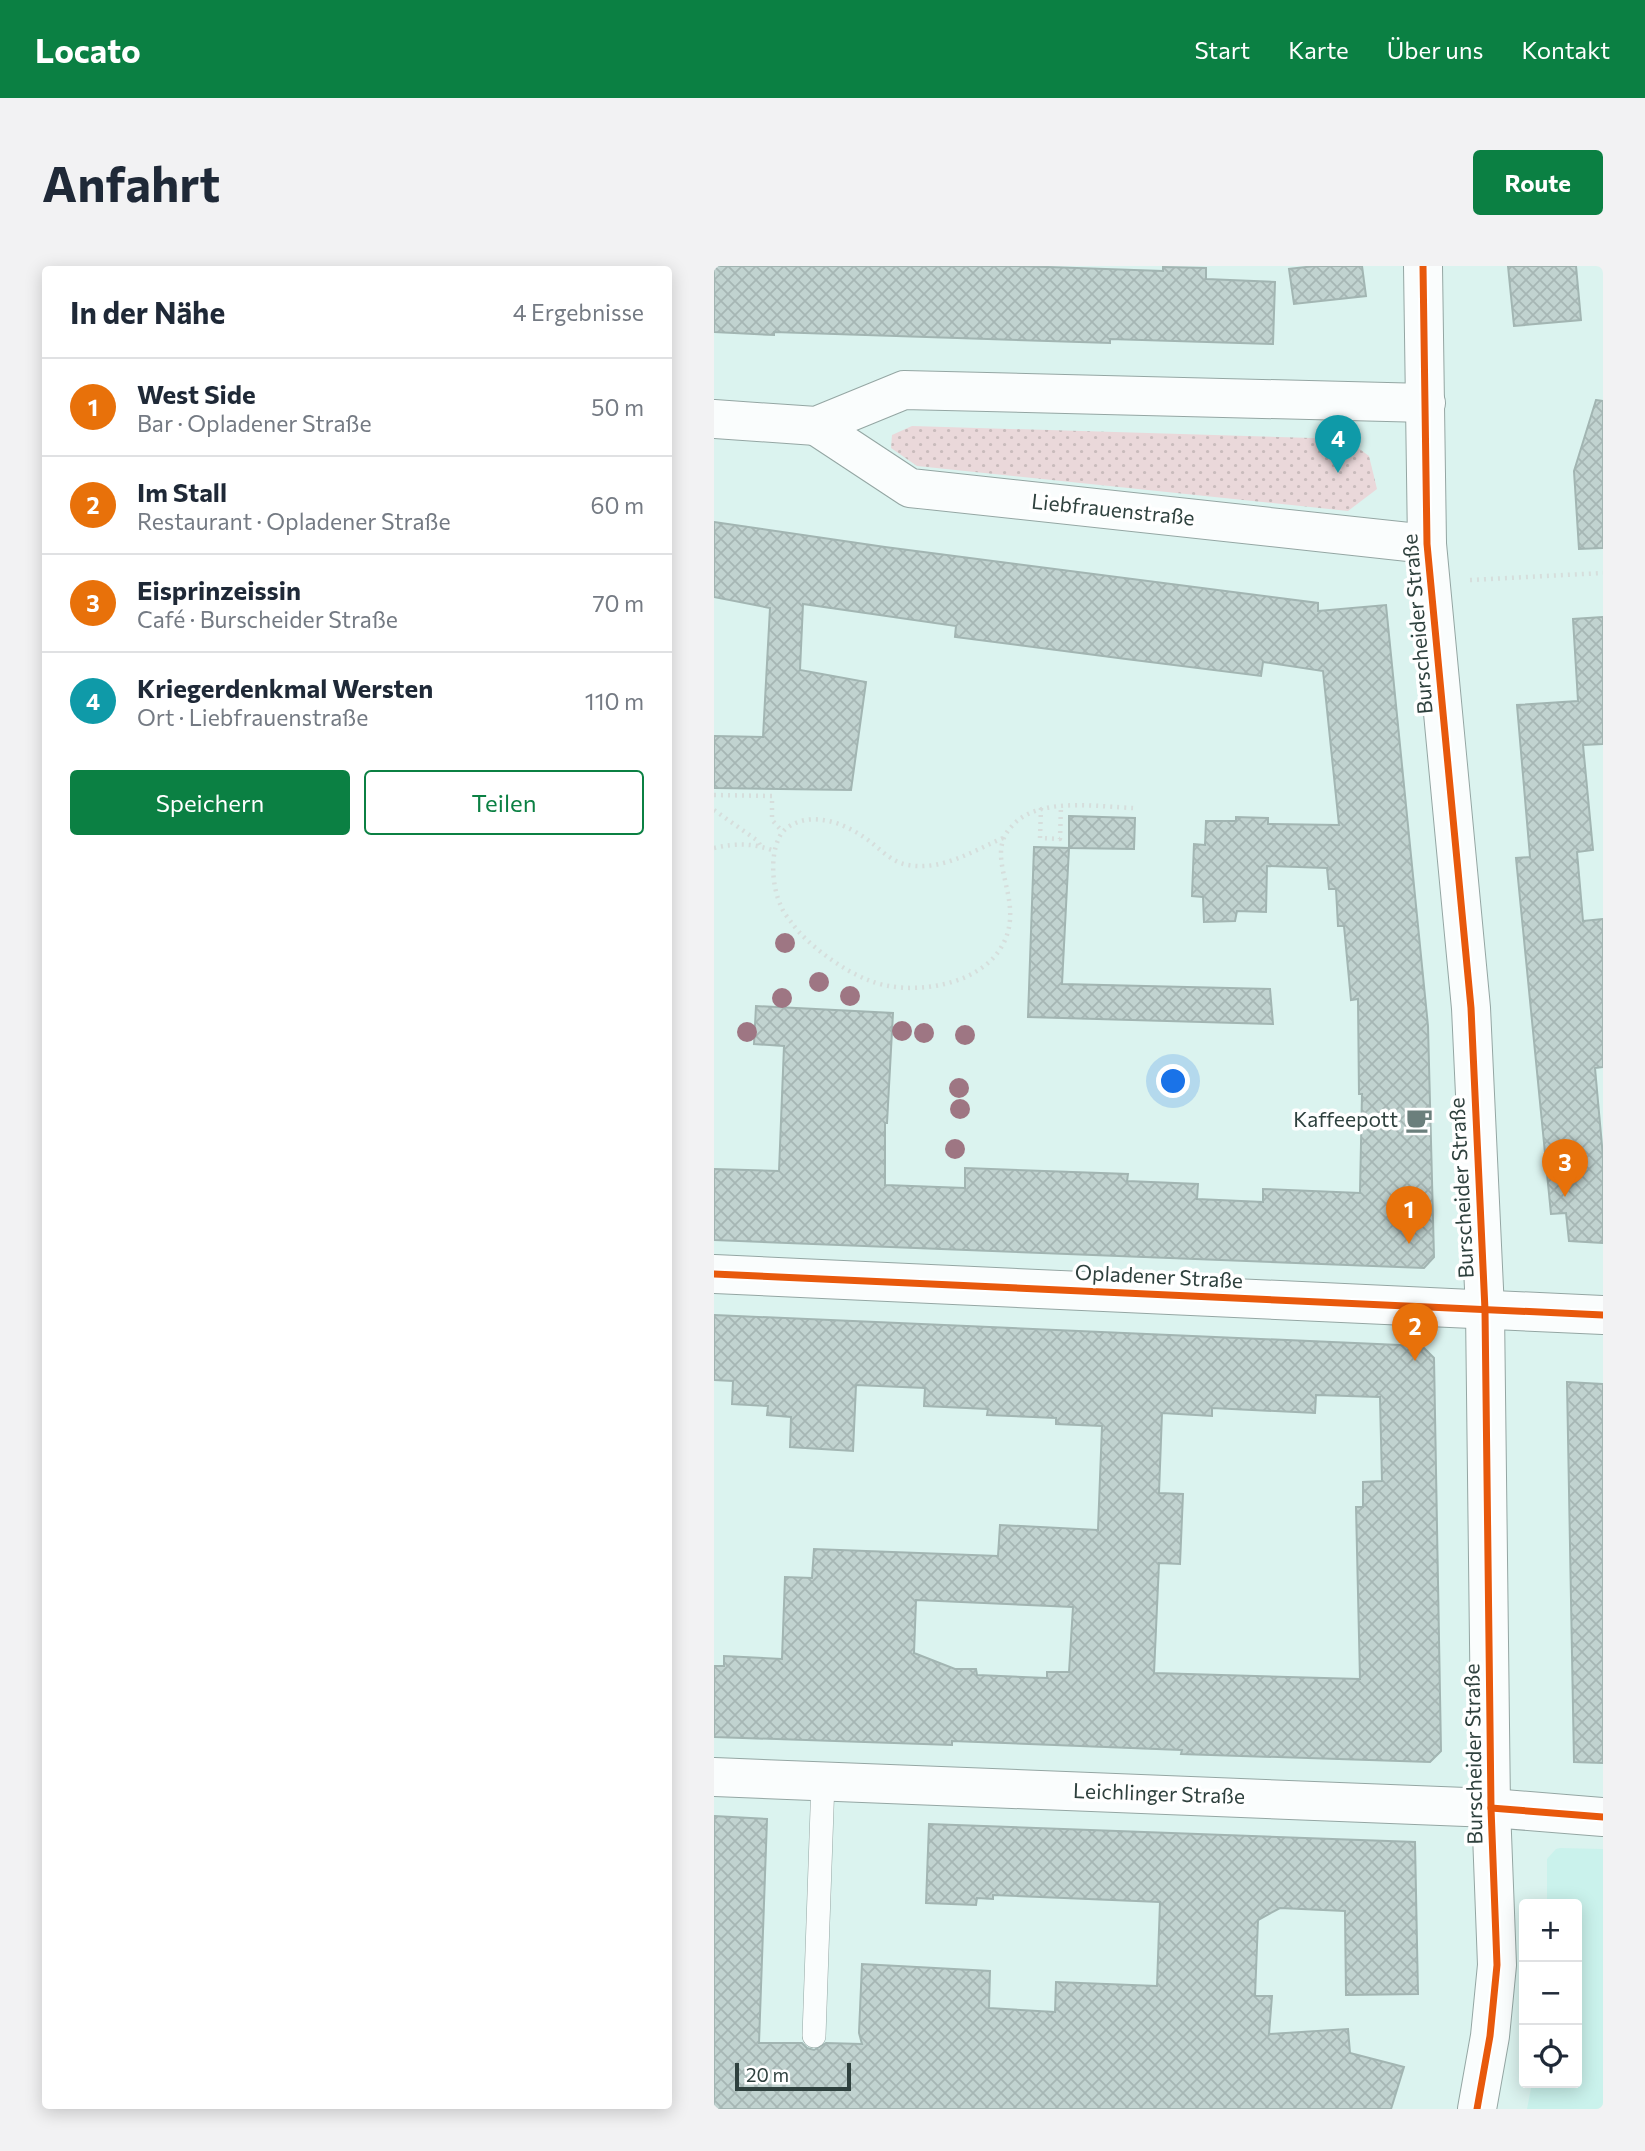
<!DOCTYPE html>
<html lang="de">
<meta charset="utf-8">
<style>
body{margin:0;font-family:Commissioner,sans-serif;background:#f2f2f3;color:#1f2937}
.controls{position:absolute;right:21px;bottom:21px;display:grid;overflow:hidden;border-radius:7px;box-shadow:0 4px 18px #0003}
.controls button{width:63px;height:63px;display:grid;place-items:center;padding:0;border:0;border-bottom:2px solid #e0e1e3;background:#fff;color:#1f2937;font:35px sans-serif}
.scale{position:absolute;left:21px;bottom:18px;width:116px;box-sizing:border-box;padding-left:7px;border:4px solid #2f413e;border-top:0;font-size:19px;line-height:24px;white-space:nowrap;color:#2f413e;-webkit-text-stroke:5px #fff;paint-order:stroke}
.you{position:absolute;left:460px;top:816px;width:24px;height:24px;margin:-18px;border:5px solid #fff;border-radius:50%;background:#1a73e8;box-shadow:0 0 0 10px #1a73e833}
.badge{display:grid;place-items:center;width:46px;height:46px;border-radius:50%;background:#0b8043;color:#fff;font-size:23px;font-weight:700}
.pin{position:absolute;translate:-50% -58px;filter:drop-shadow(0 2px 4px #0008)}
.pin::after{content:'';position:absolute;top:37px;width:24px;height:21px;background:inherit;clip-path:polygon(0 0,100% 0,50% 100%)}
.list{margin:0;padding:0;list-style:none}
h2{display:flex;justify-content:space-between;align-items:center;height:91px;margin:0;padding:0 28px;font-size:30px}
h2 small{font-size:23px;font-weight:400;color:#747a83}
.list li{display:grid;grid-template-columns:46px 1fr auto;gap:21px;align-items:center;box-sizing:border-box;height:98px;padding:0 28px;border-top:2px solid #e0e1e3}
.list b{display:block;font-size:26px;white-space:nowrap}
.list p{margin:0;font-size:23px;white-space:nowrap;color:#747a83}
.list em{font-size:23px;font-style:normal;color:#747a83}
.actions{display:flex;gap:14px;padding:21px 28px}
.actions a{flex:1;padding:16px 0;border:2px solid #0b8043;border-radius:7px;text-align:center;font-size:24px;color:#0b8043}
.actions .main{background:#0b8043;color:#fff}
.icon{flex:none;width:38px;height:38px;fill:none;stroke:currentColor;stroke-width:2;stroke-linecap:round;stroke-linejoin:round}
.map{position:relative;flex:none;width:889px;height:1843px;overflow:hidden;border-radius:7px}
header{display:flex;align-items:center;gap:42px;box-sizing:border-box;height:98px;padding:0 35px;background:#0b8043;color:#fff}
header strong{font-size:33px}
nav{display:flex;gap:38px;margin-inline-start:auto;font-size:24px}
.intro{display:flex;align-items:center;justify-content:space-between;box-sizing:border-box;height:168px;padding:0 42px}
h1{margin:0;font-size:49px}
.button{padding:18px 32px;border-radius:7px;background:#0b8043;color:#fff;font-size:24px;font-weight:700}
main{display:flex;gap:42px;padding:0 42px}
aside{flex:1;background:#fff;border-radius:7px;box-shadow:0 4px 18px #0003}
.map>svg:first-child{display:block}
.built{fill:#caf2ec}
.park{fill:url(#park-dots)}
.building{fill:url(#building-cross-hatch);stroke:#a2b5b2;stroke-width:2;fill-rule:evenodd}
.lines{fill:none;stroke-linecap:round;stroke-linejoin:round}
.service-casing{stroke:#94a6a3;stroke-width:24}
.minor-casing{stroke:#94a6a3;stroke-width:40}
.path{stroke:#d6dedc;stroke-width:4.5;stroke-dasharray:2 5;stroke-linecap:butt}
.service{stroke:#fafdfd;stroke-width:23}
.minor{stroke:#fafdfd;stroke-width:38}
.cycleway-casing{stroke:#fff;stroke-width:11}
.cycleway{stroke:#e8590c;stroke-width:7}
.tree{fill:#9e7683}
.labels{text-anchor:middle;stroke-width:7;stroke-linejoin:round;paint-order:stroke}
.street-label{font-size:21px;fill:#2f413e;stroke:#fff}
.poi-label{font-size:21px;fill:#2f413e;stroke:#fff;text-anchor:end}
</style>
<header>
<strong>Locato</strong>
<nav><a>Start</a><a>Karte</a><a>Über uns</a><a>Kontakt</a></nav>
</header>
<div class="intro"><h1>Anfahrt</h1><a class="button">Route</a></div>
<main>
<aside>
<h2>In der Nähe<small>4 Ergebnisse</small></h2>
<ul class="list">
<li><span class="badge" style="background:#e8710a">1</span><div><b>West Side</b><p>Bar · Opladener Straße</p></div><em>50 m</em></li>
<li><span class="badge" style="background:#e8710a">2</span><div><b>Im Stall</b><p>Restaurant · Opladener Straße</p></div><em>60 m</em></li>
<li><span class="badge" style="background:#e8710a">3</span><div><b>Eisprinzeissin</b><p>Café · Burscheider Straße</p></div><em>70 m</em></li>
<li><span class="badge" style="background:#0f9aa8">4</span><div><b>Kriegerdenkmal Wersten</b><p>Ort · Liebfrauenstraße</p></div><em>110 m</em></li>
</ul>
<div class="actions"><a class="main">Speichern</a><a>Teilen</a></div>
</aside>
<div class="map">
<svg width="889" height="1843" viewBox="0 0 889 1843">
<defs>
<pattern id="park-dots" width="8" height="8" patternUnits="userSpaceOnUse" patternTransform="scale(1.75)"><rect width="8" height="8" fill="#ead8da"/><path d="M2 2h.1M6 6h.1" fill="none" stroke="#c9bbbc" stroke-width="1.8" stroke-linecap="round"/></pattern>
<pattern id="building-cross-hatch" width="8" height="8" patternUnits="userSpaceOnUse" patternTransform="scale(1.75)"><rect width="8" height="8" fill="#c1d3d0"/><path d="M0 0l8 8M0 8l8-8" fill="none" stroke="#a6b6b4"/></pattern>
</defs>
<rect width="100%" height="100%" fill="#dbf3ef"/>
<path class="built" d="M846,1582L889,1583V1843H813L818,1817H863V1638H833V1593L842,1583Z"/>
<path class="park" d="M198,160L632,173L655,190L663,223L634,245L203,200L177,182L178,169Z"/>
<g class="building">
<path d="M0,0H305L449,5V1L492,2V13L561,16L559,78L396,73V77L60,66V69L0,66Z"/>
<path d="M601,0H648L652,30L580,38L575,3Z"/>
<path d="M794,0H862L867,54L800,60Z"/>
<path d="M882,134L889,135V282L865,283L860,205Z"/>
<path d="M0,256L171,281L604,337V345L672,339L714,760L720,991L710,1002L0,974V903L65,905L70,780L40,778L42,740L179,747L173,857H171V919L251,922V902L414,908L413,915L484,918L483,933L549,936V923L646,927L648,828H645L644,733L637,734L630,660H624L622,623H615L613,602L553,600L552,646L523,645L521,655L490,656L489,631L478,630L480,578L491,579L492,555H522V551L554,552V558L625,559L609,405L549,396L547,410L412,393L241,371L242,360L89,338L86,404L152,416L137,524L0,522V470L49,471L56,342L0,331Z"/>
<path d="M889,351V478L869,479L879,584L863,586L869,655L889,653V801L881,802L889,891V977L855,975L852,947L837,948L802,592L816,591L803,439L864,435L859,353Z"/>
<path d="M355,550L421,552L420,583L355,582Z"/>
<path d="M320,581L355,582L348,718L556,723L559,758L314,751Z"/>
<path d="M0,1049L708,1080L720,1092L727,1485L716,1496L467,1488L468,1484L238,1475V1479L0,1471V1400H10V1390L68,1393L71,1311L98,1312L100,1283L284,1290L286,1259L384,1264L388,1160L342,1158V1152L273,1149L274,1143L210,1140L211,1122L142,1119L139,1185L76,1181L77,1151L53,1149L54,1140L18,1138L19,1115L0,1114ZM602,1129L666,1131L668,1215L649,1216V1241H642L646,1413L440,1407L445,1297L466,1298L469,1228L445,1227L448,1147L498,1150V1142L601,1147ZM202,1334L359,1341L355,1406H333V1412L263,1409L262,1403H241L200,1387Z"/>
<path d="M853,1116L889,1118V1497L860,1496Z"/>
<path d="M0,1550L53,1553L45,1777H88L93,1782L100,1784L112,1777L148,1778L145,1767L148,1698L276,1705L275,1742L341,1746L342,1716L443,1720L446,1636L279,1629V1633L263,1632L262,1639L212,1637L215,1558L701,1576L704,1728L632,1729L631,1645L566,1642L544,1654L541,1730H558L555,1768L634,1763L636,1787L690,1801L677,1843H0Z"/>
</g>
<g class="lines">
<defs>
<path id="service" d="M100,1770L109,1515"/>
<g id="minor">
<path d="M709,0L713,278L757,742L771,1044L777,1542L783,1699L776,1770L763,1843"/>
<path d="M0,153L102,160L190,124L712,137"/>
<path d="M102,160L196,222L713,278"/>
<path d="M0,1008L889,1049"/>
<path d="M0,1511L777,1542L889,1551"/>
</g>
</defs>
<use href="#service" class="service-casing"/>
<use href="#minor" class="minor-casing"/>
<g class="path">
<path d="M756,314L889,307"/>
<path d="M0,529L58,530V554L68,565"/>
<path d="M327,542L326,572L346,573L347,540"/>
<path d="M0,544L44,575L46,579"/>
<path d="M289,572C259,585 228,605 194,599C180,597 169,586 158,577C139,562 109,547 84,556C76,559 68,564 65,572C56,590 58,621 67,640C69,646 74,652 78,657C92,678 130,705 154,714C194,731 265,721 288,680C314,634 267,592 298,560C324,530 384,541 420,542"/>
<path d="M0,582C21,577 40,577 60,585"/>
</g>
<use href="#service" class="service"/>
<use href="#minor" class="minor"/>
<defs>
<g id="cycleway">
<path d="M709,0L713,278L757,742L771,1044L777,1542L783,1699L776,1770L763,1843"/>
<path d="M0,1008L889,1049"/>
<path d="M777,1542L889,1551"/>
</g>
</defs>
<use href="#cycleway" class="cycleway-casing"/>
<use href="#cycleway" class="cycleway"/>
</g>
<g class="tree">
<circle cx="71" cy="677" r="10"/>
<circle cx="105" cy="716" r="10"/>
<circle cx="136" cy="730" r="10"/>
<circle cx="68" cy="732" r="10"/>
<circle cx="188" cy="765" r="10"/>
<circle cx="33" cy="766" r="10"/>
<circle cx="210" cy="767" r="10"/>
<circle cx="251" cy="769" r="10"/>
<circle cx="245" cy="822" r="10"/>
<circle cx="246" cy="843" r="10"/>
<circle cx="241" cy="883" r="10"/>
</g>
<defs>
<symbol id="cafe-bare" viewBox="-9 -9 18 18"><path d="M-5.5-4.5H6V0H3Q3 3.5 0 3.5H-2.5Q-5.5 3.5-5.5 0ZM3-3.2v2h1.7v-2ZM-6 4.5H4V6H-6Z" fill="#6b7f7c" stroke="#fff" stroke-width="2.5" paint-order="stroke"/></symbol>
</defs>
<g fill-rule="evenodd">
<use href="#cafe-bare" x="686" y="835" width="38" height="38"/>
</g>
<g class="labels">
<g class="street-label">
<text transform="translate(399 244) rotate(6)" y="7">Liebfrauenstraße</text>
<text transform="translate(704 358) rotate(-95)" y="7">Burscheider Straße</text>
<text transform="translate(748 922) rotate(-93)" y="7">Burscheider Straße</text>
<text transform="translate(445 1011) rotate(3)" y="7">Opladener Straße</text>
<text transform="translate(760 1488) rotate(-91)" y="7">Burscheider Straße</text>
<text transform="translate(445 1528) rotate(2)" y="7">Leichlinger Straße</text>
</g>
<g class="poi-label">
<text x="684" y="861">Kaffeepott</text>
</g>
</g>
</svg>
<div class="controls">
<button>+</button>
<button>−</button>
<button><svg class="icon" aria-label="locate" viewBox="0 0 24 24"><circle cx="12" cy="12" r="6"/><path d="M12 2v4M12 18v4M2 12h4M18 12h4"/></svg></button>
</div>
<div class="scale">20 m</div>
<div class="you"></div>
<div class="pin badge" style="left:695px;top:978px;background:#e8710a">1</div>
<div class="pin badge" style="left:701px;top:1095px;background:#e8710a">2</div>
<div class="pin badge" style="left:851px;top:931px;background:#e8710a">3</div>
<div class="pin badge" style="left:624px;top:207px;background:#0f9aa8">4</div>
</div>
</main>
